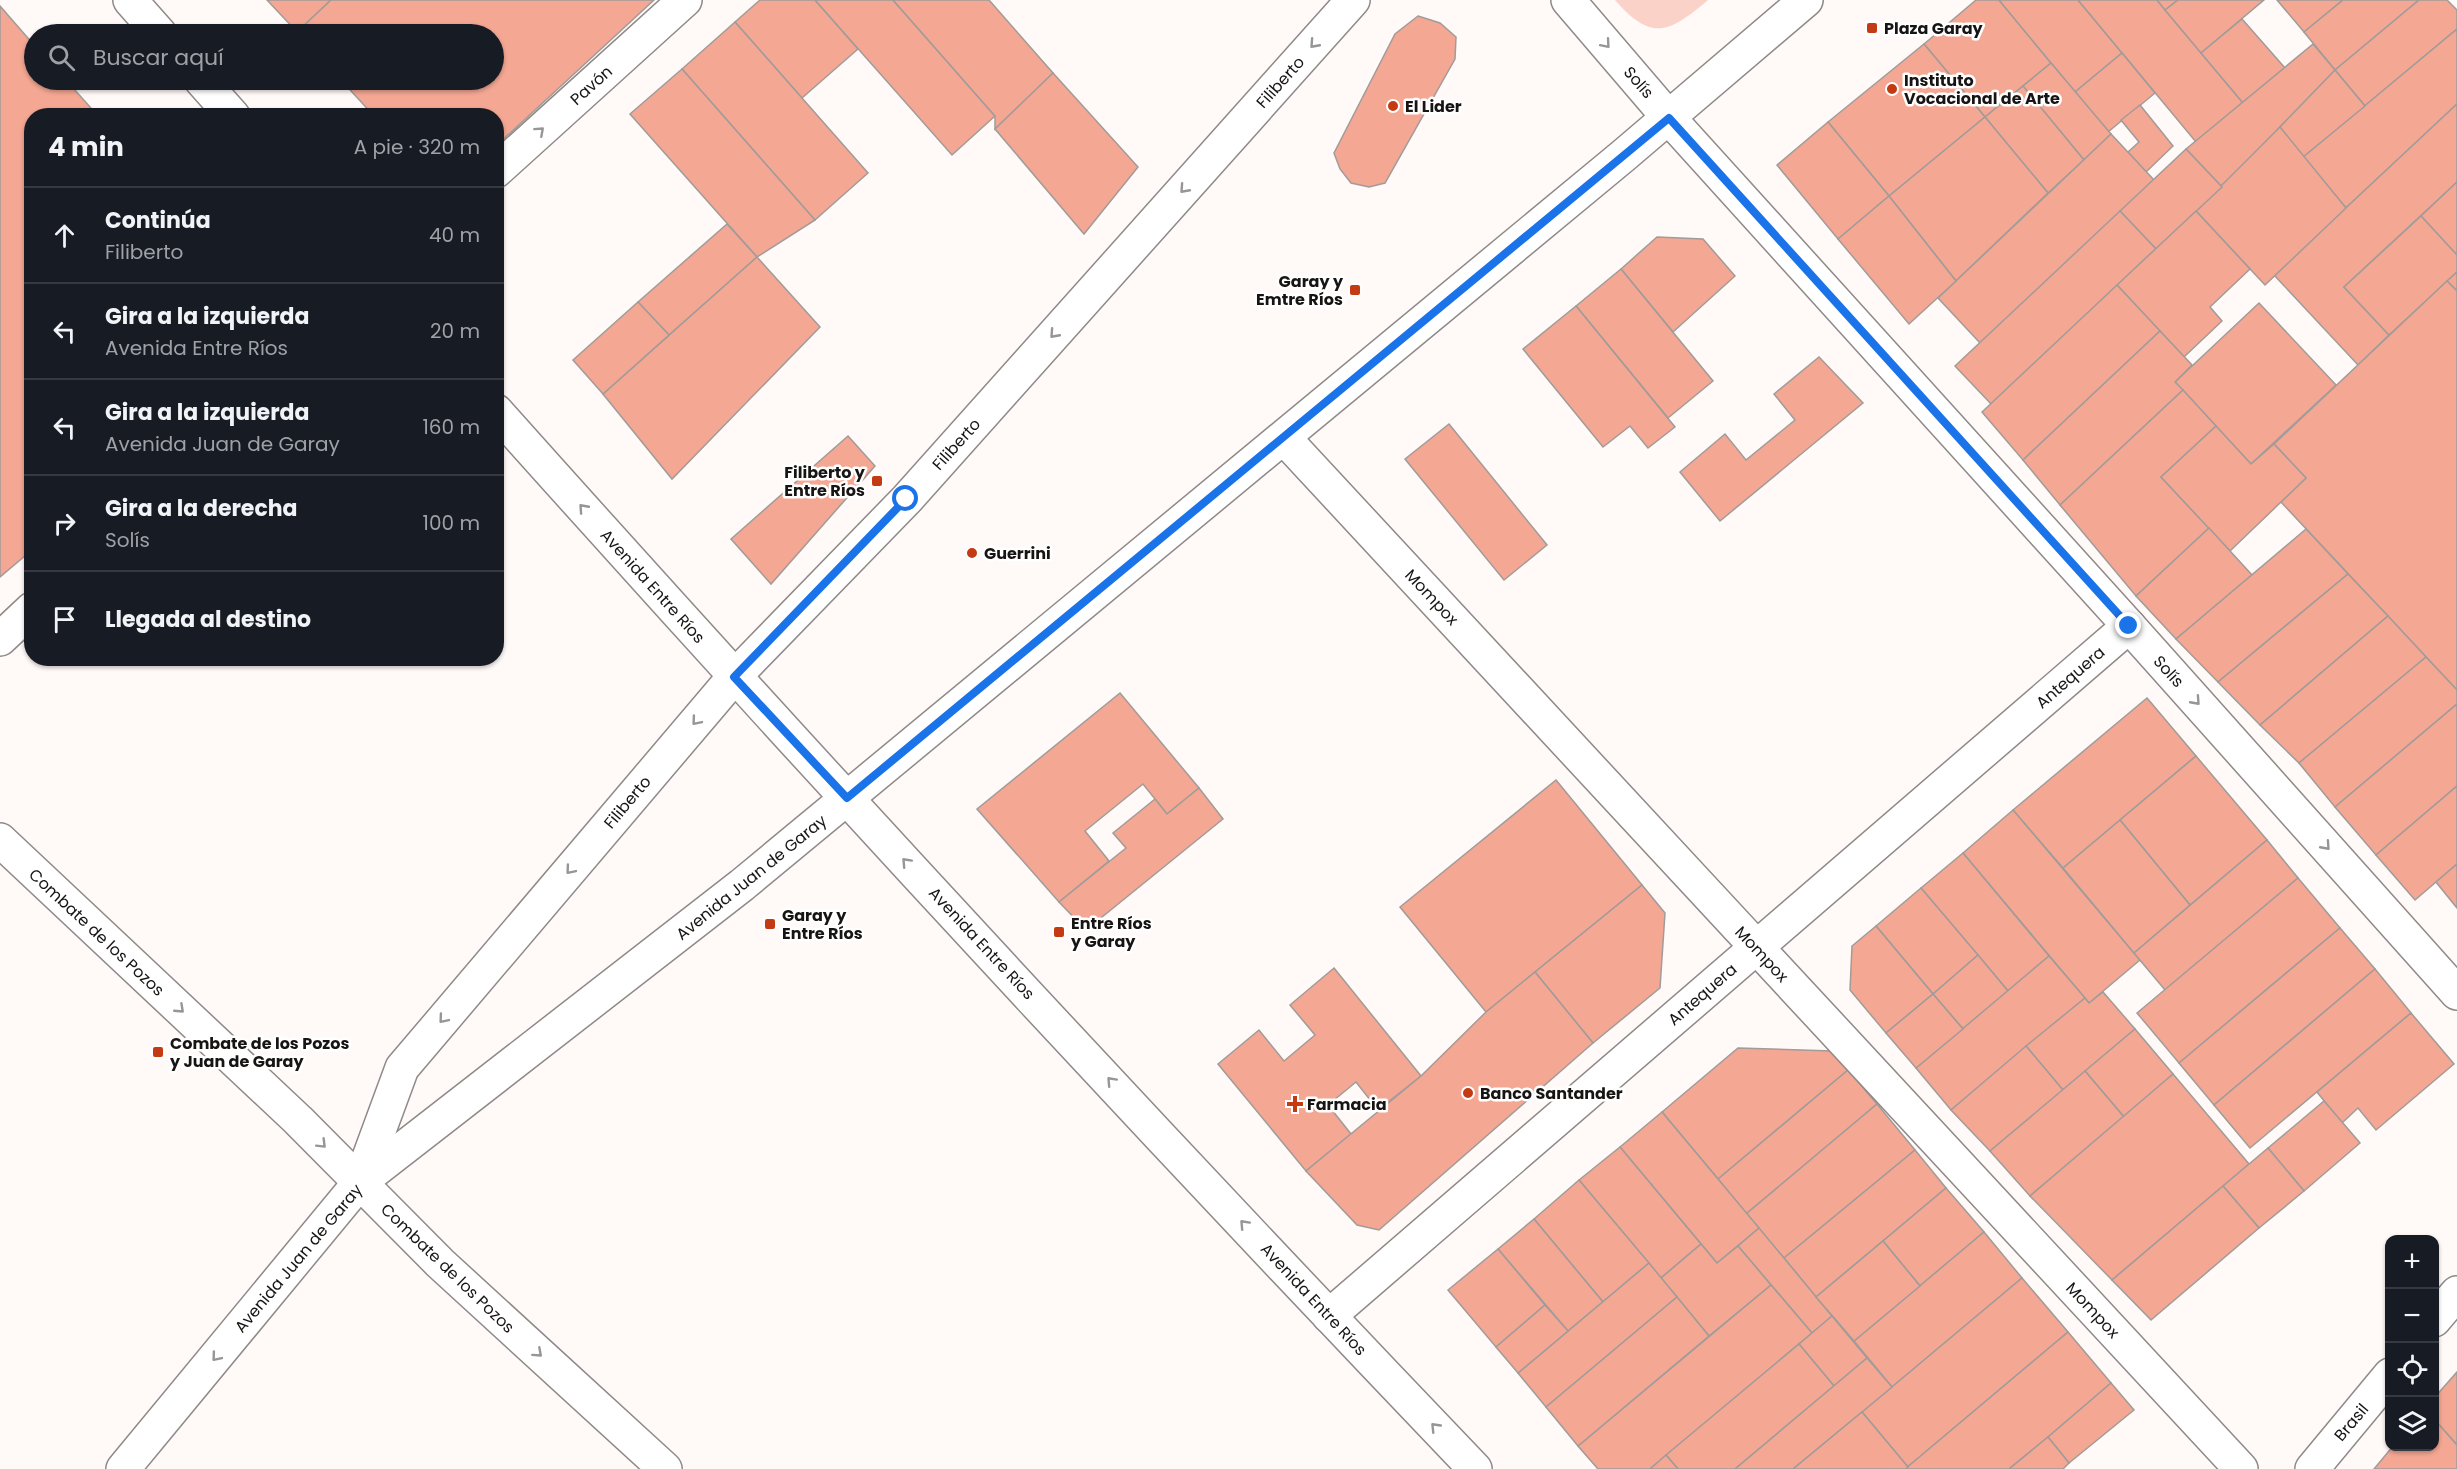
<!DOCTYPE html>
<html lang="es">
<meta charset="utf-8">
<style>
body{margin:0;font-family:Poppins,sans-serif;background:#242831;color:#f1f3f6}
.controls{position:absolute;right:18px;bottom:18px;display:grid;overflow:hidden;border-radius:12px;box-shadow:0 2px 4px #0004}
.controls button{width:54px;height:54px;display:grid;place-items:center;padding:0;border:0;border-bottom:2px solid #363941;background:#171b24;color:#f1f3f6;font:30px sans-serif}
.stop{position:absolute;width:18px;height:18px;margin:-14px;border:4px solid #1a73e8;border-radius:50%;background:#fff}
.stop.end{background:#1a73e8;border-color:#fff;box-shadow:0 2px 6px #0008}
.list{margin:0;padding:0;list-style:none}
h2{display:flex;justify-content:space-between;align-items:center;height:78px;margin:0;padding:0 24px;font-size:26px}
h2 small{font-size:20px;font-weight:400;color:#9ea1a6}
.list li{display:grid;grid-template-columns:39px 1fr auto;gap:18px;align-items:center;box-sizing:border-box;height:96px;padding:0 24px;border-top:2px solid #363941}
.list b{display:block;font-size:22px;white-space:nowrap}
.list p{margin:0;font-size:20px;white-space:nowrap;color:#9ea1a6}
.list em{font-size:20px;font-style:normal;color:#9ea1a6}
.icon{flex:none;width:33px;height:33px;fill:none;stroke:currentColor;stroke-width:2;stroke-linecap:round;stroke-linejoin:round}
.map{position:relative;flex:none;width:2457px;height:1469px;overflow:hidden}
.search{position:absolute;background:#171b24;box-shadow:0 2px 4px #0004;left:24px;top:24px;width:480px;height:66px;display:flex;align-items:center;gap:15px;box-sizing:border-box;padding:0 21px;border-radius:33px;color:#9ea1a6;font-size:22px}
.panel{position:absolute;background:#171b24;box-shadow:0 2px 4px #0004;left:24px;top:108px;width:480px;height:558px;border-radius:24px}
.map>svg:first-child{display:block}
.green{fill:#fbd2c7}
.building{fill:#f4a793;stroke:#a19b99;stroke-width:1.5}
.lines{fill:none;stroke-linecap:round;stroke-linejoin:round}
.minor-casing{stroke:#8f8988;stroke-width:36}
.tertiary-casing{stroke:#8f8988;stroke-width:36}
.secondary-casing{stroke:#8f8988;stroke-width:36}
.minor{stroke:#fff;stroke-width:33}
.tertiary{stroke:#fff;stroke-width:33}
.secondary{stroke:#fff;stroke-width:33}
.oneway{stroke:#979695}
.route{stroke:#1a73e8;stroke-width:8}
.poi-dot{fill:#c33a13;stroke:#fff;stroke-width:2}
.labels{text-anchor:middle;stroke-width:5;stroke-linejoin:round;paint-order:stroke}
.poi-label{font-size:16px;font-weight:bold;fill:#171514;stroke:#fff;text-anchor:start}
.street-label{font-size:16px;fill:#171514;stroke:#fff}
</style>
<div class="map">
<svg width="2457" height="1469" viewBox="0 0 2457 1469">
<rect width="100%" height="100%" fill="#fff9f8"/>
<path class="green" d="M1615,0H1708C1670,32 1652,43 1615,0Z"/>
<g class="building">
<path d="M267,0H331L297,32Z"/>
<path d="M331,0H654L496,146V116H374L341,80H494V34H299L297,32Z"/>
<path d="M760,0H815L858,49L802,98L735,22Z"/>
<path d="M815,0H893L995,116L952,155Z"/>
<path d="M893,0H989L1053,73L995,129V116Z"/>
<path d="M1976,0H1999L2051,63L1985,117L1924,44Z"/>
<path d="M1999,0H2078L2122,53L2075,92Z"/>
<path d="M2078,0H2157L2243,103L2196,142Z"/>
<path d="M2157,0H2178L2165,10Z"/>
<path d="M2178,0H2264L2201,53L2165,10Z"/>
<path d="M2277,0H2343L2304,32Z"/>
<path d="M2343,0H2419L2335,70L2304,32Z"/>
<path d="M2419,0H2447L2457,10V29L2365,106L2335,70Z"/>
<path d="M0,6L34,45V80H66L98,116H32V550L0,577Z"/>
<path d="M1418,16L1440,23L1456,37L1455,59L1385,183L1369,187L1351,183L1340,169L1334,153L1395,34Z"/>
<path d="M2242,19L2285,68L2243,103L2201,53Z"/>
<path d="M735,22L868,173L815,220L682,69Z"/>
<path d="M2457,29V104L2346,208L2303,157Z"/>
<path d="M1924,44L1985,117L1889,196L1828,122Z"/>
<path d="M2313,44L2335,70L2222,187L2186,149Z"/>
<path d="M2122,53L2155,93L2108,132L2075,92Z"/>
<path d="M2051,63L2111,134L2084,160L2023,86Z"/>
<path d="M682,69L815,220L757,257L630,114Z"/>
<path d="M2335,70L2365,106L2303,157L2280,127Z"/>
<path d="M1053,73L1138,167L1084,234L995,129Z"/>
<path d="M2023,86L2084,160L2048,193L1985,117Z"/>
<path d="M2457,104V182L2344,287L2389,335L2358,365L2274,275Z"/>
<path d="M2140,105L2173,146L2146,172L2128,152L2139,142L2121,120Z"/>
<path d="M1985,117L2048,193L1956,281L1889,196Z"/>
<path d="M1828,122L1889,196L1838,239L1777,165Z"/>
<path d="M2280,127L2346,208L2265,285L2196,211Z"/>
<path d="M2111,134L2154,180L1980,343L1938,298Z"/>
<path d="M2186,149L2222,187L2156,249L2120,211Z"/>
<path d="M2457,182V255L2421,216Z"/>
<path d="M1889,196L1956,281L1909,324L1838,239Z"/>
<path d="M2120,211L2156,249L1991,404L1955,366Z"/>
<path d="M2196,211L2250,269L2210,307L2222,321L2184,357L2117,285Z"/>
<path d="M2421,216L2457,255V272L2389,335L2344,287Z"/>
<path d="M727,224L757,257L669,335L638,302Z"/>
<path d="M1657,237L1703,239L1735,276L1673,332L1621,269Z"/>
<path d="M757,257L820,327L672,479L603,394Z"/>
<path d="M1621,269L1713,381L1668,418L1576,306Z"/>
<path d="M2457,272V291L2447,281Z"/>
<path d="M2447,281L2457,291V690L2281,502L2306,478L2274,444Z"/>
<path d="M2117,285L2160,331L2023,460L1982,412Z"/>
<path d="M638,302L669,335L603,394L573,360Z"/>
<path d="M2259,303L2336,385L2251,464L2175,382Z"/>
<path d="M1576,306L1675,427L1648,448L1630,426L1603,447L1523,349Z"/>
<path d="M2160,331L2192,365L2175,382L2183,390L2060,505L2023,460Z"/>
<path d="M1819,357L1863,403L1720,521L1680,472L1725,434L1746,460L1795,420L1774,394Z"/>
<path d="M2183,390L2216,426L2161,477L2209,528L2136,596L2060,505Z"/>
<path d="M1449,424L1547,545L1504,580L1405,459Z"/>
<path d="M2216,426L2251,464L2274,444L2306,478L2230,551L2161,477Z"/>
<path d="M848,436L875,466L771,584L731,539Z"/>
<path d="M2209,528L2252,575L2176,639L2136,596Z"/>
<path d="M2306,529L2348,574L2218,682L2176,639Z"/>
<path d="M2348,574L2388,616L2260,725L2218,682Z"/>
<path d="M2388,616L2426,657L2299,763L2260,725Z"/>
<path d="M2426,657L2457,690V704L2335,807L2299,763Z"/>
<path d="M1120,693L1199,788L1167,814L1143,784L1085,831L1109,861L1059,902L977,809Z"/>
<path d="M2147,698L2196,756L2063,868L2013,810Z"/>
<path d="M2457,704V786L2376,855L2335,807Z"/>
<path d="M2196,756L2267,840L2190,905L2120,820Z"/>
<path d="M1556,780L1642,885L1486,1012L1400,907Z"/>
<path d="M2457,786V864L2415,900L2376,855Z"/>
<path d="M1199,788L1223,819L1086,930L1059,902L1126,848L1113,833L1155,799L1167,814Z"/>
<path d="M2013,810L2140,960L2089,1003L1963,853Z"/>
<path d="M2120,820L2190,905L2134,953L2063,868Z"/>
<path d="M2267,840L2298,878L2165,990L2134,953Z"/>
<path d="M1963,853L2049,956L2008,991L1921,888Z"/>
<path d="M2457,864V908L2436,882Z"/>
<path d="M2298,878L2340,928L2179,1063L2137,1013Z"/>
<path d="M1642,885L1665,913L1660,988L1593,1043L1535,972Z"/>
<path d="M1921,888L1978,955L1933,994L1876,926Z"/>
<path d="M1876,926L1933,994L1886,1033L1850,990L1852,946Z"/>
<path d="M2340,928L2375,969L2214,1105L2179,1063Z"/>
<path d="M1978,955L2008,991L1963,1029L1933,994Z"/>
<path d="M2049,956L2085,998L1951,1110L1916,1068Z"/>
<path d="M1334,968L1421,1076L1378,1110L1356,1082L1328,1105L1351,1134L1306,1171L1218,1064L1259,1030L1284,1061L1315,1035L1290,1005Z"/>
<path d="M2375,969L2411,1013L2250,1148L2214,1105Z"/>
<path d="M1535,972L1593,1043L1379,1230L1357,1225L1306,1171L1421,1076L1486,1012Z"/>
<path d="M2103,992L2135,1029L2063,1090L2026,1046L2085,998L2089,1003Z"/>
<path d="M1933,994L1963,1029L1916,1068L1886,1033Z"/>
<path d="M2411,1013L2454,1064L2376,1130L2358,1108L2342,1123L2317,1092Z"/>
<path d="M2135,1029L2173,1074L2124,1117L2085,1071Z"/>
<path d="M2026,1046L2063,1090L1990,1151L1951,1110Z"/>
<path d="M1738,1048L1832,1051L1848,1070L1718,1179L1662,1112Z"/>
<path d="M1848,1070L1877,1104L1746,1214L1718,1179Z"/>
<path d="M2085,1071L2124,1117L2030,1196L1990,1151Z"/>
<path d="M2173,1074L2249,1164L2112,1280L2030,1196Z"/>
<path d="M2324,1101L2360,1143L2304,1191L2268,1148Z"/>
<path d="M1877,1104L1915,1150L1784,1258L1746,1214Z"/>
<path d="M1662,1112L1759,1228L1717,1263L1620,1147Z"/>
<path d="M1620,1147L1701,1244L1661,1278L1579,1180Z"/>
<path d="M2268,1148L2304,1191L2259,1228L2223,1186Z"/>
<path d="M1915,1150L1946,1188L1816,1297L1784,1258Z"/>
<path d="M1579,1180L1649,1263L1603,1302L1534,1219Z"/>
<path d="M2223,1186L2259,1228L2151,1320L2112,1280Z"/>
<path d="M1946,1188L1984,1232L1920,1286L1883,1241Z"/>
<path d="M1534,1219L1603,1302L1568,1331L1498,1249Z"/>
<path d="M1759,1228L1832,1316L1812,1333L1738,1246Z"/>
<path d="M1984,1232L2022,1278L1892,1387L1854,1341Z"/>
<path d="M1883,1241L1920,1286L1854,1341L1816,1297Z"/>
<path d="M1701,1244L1717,1263L1738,1246L1771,1285L1709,1336L1661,1278Z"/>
<path d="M1498,1249L1545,1305L1496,1347L1448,1290Z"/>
<path d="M1649,1263L1677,1297L1546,1407L1518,1373Z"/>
<path d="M2022,1278L2068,1332L1908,1467L1862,1412Z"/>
<path d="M1771,1285L1812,1333L1650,1469H1598L1578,1446Z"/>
<path d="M1677,1297L1709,1336L1578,1446L1546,1407Z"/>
<path d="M1545,1305L1568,1331L1518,1373L1496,1347Z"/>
<path d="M1832,1316L1867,1358L1834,1386L1799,1344Z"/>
<path d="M2068,1332L2111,1383L2048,1437L2009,1469H1905Z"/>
<path d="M1799,1344L1834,1386L1735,1469H1678L1666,1455Z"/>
<path d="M1867,1358L1892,1387L1862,1412L1793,1469H1735Z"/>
<path d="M2457,1372V1445L2434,1419V1398Z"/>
<path d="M2111,1383L2134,1410L2069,1463L2048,1437Z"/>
<path d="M1862,1412L1908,1467L1905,1469H1793Z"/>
<path d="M2434,1419L2457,1445V1469H2374L2393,1446H2434Z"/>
<path d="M2048,1437L2069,1463L2063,1469H2009Z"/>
<path d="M1666,1455L1678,1469H1650Z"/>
</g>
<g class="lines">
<defs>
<g id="minor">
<path d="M1568,0L1669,118L2129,626L2457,993"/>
<path d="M1284,438L2241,1469"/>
<path d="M360,1182L402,1068L734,677L907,499L1353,0"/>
<path d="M1329,1316L2129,626"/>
</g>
<g id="tertiary">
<path d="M496,171L685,0"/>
<path d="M0,639L32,609"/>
<path d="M0,840L298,1120L440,1263L665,1469"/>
<path d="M2434,1320L2457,1293"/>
<path d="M2312,1469L2390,1375"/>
</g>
<g id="secondary">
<path d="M130,0L160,34"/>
<path d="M201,80L233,116"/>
<path d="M496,411C816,769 1143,1122 1475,1469"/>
<path d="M123,1469L360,1182L742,885L1623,156L1806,0"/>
</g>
</defs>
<use href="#minor" class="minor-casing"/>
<use href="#tertiary" class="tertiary-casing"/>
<use href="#secondary" class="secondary-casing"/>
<use href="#minor" class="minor"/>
<use href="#tertiary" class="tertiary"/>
<use href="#secondary" class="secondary"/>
</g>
<defs><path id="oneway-chevron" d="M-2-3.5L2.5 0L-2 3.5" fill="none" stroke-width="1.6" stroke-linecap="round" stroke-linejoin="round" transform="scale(1.5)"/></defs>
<g class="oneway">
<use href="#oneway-chevron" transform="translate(1314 44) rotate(132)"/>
<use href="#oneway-chevron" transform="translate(1606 44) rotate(49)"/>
<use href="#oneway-chevron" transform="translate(540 131) rotate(-42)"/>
<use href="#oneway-chevron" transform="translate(1184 189) rotate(132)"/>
<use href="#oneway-chevron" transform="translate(1054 334) rotate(132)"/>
<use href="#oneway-chevron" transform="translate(583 508) rotate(-132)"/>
<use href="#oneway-chevron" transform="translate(2196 701) rotate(48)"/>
<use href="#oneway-chevron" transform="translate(696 721) rotate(130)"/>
<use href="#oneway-chevron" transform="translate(2326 846) rotate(48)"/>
<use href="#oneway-chevron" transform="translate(906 862) rotate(-133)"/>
<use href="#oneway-chevron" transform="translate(570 870) rotate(130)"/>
<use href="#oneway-chevron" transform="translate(180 1009) rotate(43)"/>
<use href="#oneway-chevron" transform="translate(443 1019) rotate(130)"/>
<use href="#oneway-chevron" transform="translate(1111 1081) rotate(-133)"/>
<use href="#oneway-chevron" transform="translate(322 1144) rotate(45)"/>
<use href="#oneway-chevron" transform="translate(1244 1224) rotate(-133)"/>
<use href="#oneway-chevron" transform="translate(538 1353) rotate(42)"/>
<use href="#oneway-chevron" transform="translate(216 1357) rotate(130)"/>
<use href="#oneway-chevron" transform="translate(1435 1427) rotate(-134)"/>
</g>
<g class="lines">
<path class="route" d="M906,499L734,677L847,798L1669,118L2129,626"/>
</g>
<g class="poi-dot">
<rect x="1866" y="22" width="12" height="12" rx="3"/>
<circle cx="1892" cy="89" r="6"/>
<circle cx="1393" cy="106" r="6"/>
<rect x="1349" y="284" width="12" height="12" rx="3"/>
<rect x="871" y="475" width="12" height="12" rx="3"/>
<circle cx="972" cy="553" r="6"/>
<rect x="764" y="918" width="12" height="12" rx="3"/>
<rect x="1053" y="926" width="12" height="12" rx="3"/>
<rect x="152" y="1046" width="12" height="12" rx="3"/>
<circle cx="1468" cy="1093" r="6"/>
<path d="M1292 1095h6v6h6v6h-6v6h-6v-6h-6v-6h6z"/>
</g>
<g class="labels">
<g class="poi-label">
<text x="1884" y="34">Plaza Garay</text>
<text x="1904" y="86">Instituto<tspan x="1904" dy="18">Vocacional de Arte</tspan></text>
<text x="1405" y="112">El Lider</text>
<text x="1343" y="287" text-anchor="end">Garay y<tspan x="1343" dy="18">Emtre Ríos</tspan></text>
<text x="865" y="478" text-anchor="end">Filiberto y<tspan x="865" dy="18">Entre Ríos</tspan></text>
<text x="984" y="559">Guerrini</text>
<text x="782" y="921">Garay y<tspan x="782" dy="18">Entre Ríos</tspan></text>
<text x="1071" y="929">Entre Ríos<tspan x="1071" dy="18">y Garay</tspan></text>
<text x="170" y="1049">Combate de los Pozos<tspan x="170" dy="18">y Juan de Garay</tspan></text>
<text x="1480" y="1099">Banco Santander</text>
<text x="1307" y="1110">Farmacia</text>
</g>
<g class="street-label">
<text transform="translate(1280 82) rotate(-48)" y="6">Filiberto</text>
<text transform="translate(1639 82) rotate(49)" y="6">Solís</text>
<text transform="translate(591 85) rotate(-42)" y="6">Pavón</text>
<text transform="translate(956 444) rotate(-48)" y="6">Filiberto</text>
<text transform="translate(653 586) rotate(48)" y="6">Avenida Entre Ríos</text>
<text transform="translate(1432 597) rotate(47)" y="6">Mompox</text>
<text transform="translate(2169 671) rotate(48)" y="6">Solís</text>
<text transform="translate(2070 677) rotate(-41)" y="6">Antequera</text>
<text transform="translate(627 802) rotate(-50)" y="6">Filiberto</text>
<text transform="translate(751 877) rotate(-39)" y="6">Avenida Juan de Garay</text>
<text transform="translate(97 932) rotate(43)" y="6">Combate de los Pozos</text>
<text transform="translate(982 943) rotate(47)" y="6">Avenida Entre Ríos</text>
<text transform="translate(1762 954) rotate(47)" y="6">Mompox</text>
<text transform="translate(1702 994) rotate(-41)" y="6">Antequera</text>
<text transform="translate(298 1258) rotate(-50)" y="6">Avenida Juan de Garay</text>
<text transform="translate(448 1268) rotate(44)" y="6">Combate de los Pozos</text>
<text transform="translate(1314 1299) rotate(47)" y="6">Avenida Entre Ríos</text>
<text transform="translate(2093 1310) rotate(47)" y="6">Mompox</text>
<text transform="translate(2351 1422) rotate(-50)" y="6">Brasil</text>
</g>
</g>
</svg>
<div class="controls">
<button>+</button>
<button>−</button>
<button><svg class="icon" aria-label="locate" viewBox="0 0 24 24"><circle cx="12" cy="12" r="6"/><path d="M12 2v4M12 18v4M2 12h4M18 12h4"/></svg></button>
<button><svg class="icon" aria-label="layers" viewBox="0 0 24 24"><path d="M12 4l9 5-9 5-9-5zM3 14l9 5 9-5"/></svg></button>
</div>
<div class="stop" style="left:906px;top:499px"></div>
<div class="stop end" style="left:2129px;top:626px"></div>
<div class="search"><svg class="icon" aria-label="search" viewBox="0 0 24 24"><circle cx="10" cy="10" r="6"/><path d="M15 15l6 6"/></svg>Buscar aquí</div>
<section class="panel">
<h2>4 min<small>A pie · 320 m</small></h2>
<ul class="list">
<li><svg class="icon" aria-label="ahead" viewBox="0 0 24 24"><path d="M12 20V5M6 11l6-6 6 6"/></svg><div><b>Continúa</b><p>Filiberto</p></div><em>40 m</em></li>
<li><svg class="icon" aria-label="left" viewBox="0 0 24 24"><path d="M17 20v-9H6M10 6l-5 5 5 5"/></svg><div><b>Gira a la izquierda</b><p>Avenida Entre Ríos</p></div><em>20 m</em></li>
<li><svg class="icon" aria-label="left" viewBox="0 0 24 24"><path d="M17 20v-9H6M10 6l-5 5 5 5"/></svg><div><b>Gira a la izquierda</b><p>Avenida Juan de Garay</p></div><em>160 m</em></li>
<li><svg class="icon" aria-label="right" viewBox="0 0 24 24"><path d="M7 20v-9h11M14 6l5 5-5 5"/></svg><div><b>Gira a la derecha</b><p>Solís</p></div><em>100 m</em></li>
<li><svg class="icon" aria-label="arrive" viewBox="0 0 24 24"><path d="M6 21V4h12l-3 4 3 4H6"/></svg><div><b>Llegada al destino</b></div></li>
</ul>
</section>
</div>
